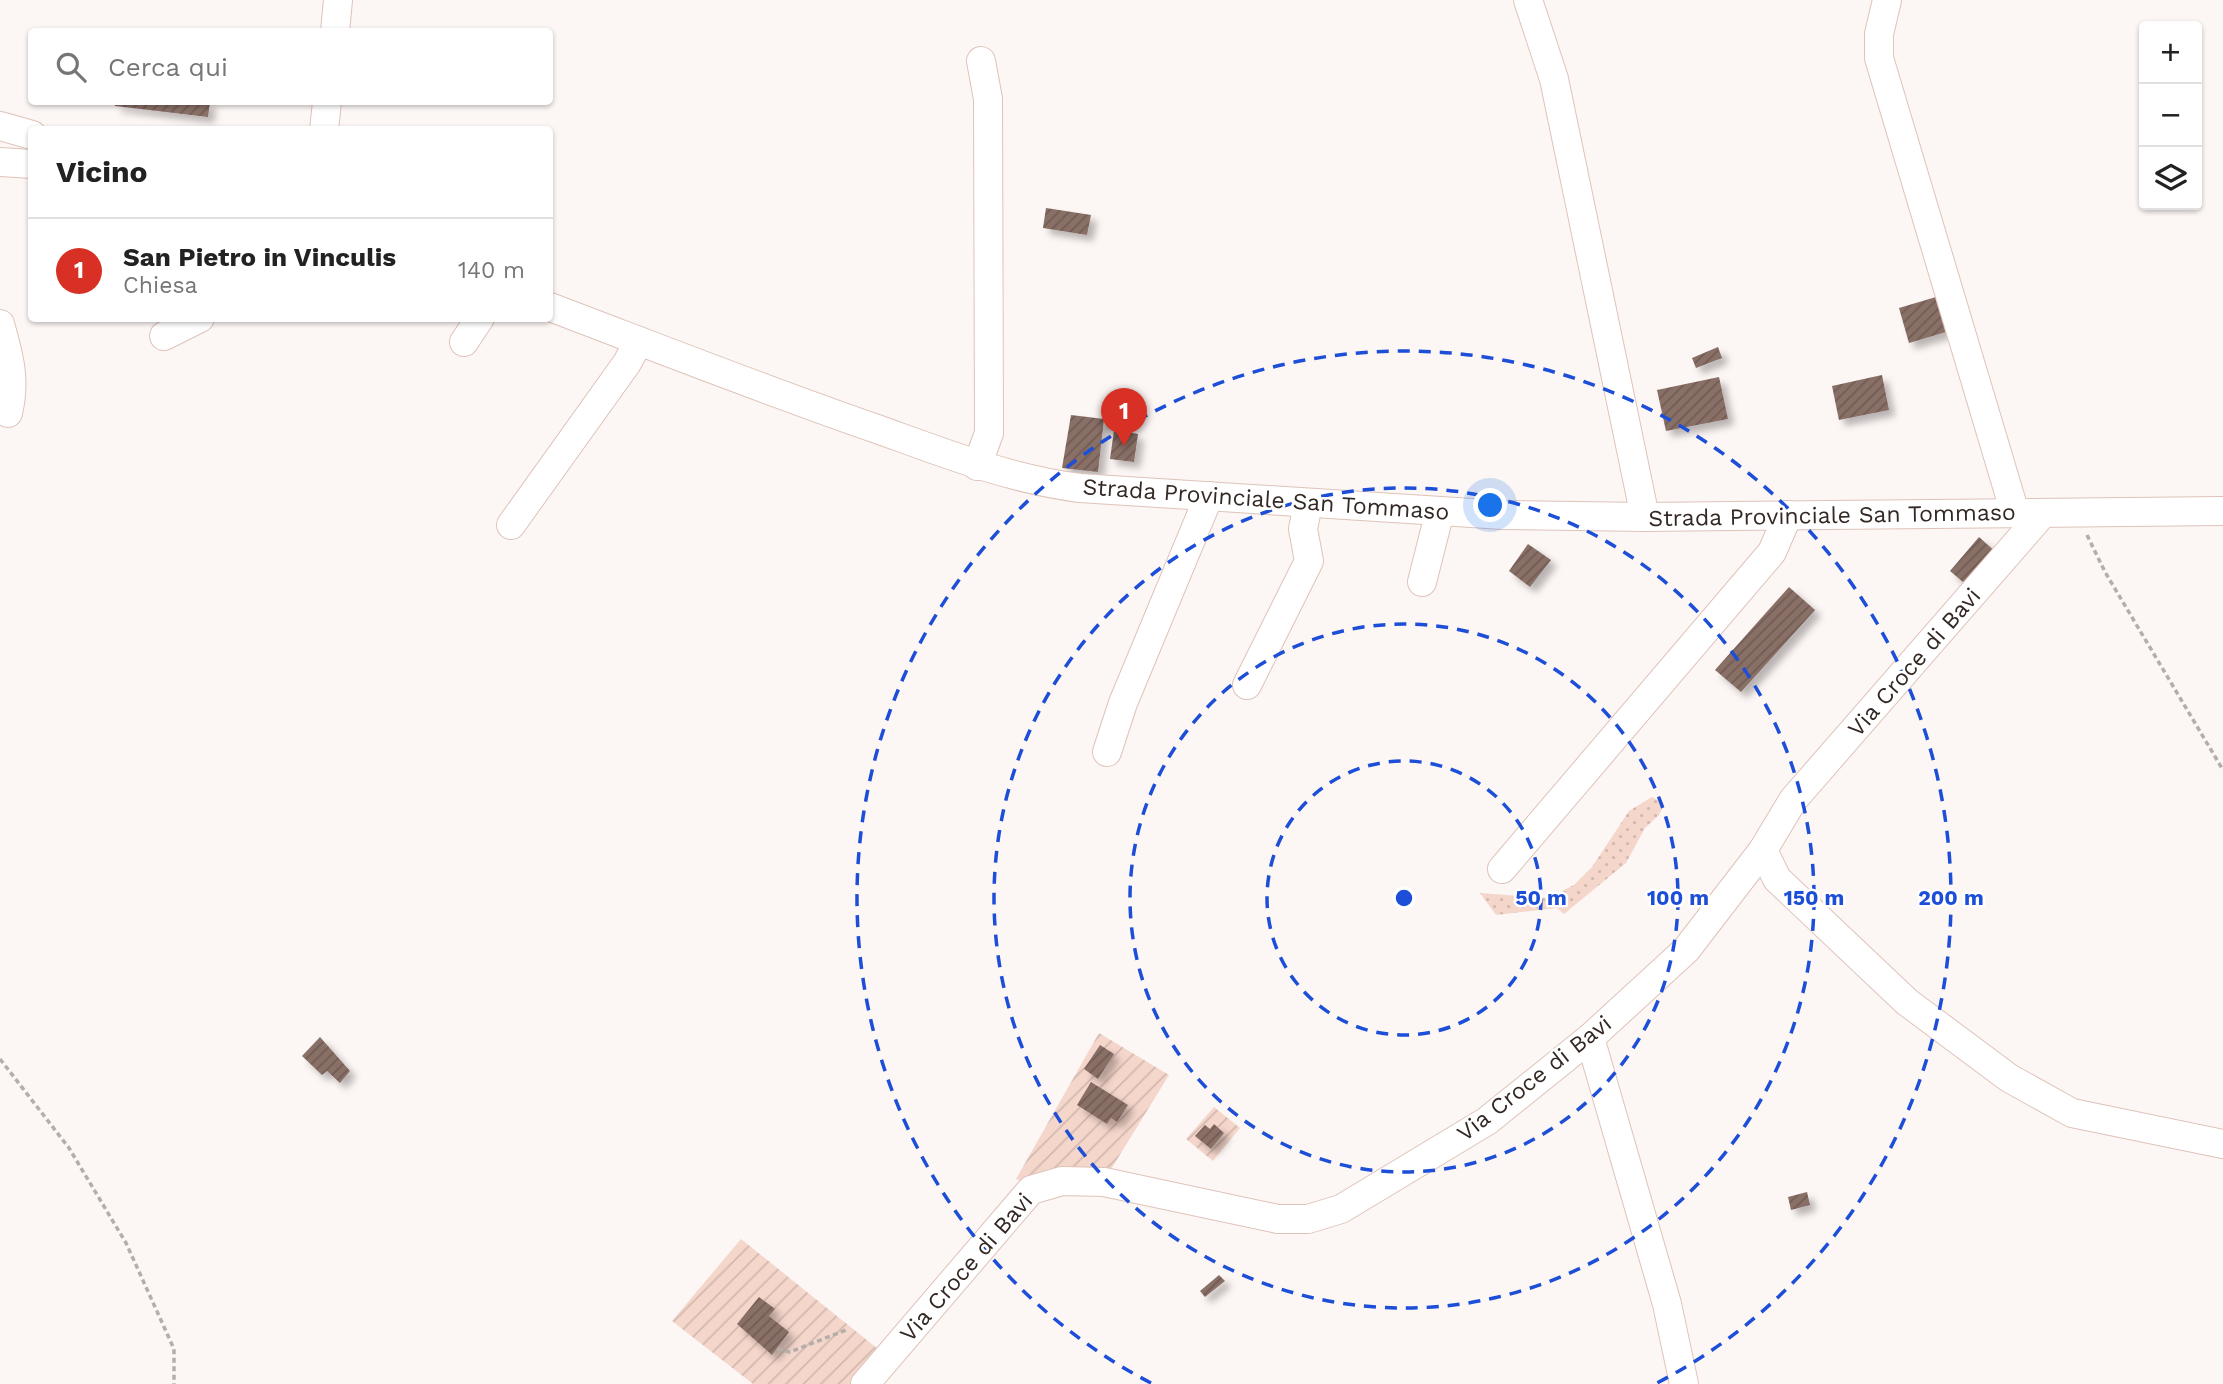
<!DOCTYPE html>
<html lang="it">
<meta charset="utf-8">
<style>
body{margin:0;font-family:"Work Sans",sans-serif;background:#f6f6f6;color:#222}
.controls{position:absolute;right:21px;top:21px;display:grid;overflow:hidden;border-radius:7px;box-shadow:0 2px 5px #0004}
.controls button{width:63px;height:63px;display:grid;place-items:center;padding:0;border:0;border-bottom:2px solid #e0e0e0;background:#fff;color:#222;font:35px sans-serif}
.you{position:absolute;left:1491px;top:506px;width:24px;height:24px;margin:-18px;border:5px solid #fff;border-radius:50%;background:#1a73e8;box-shadow:0 0 0 10px #1a73e833}
.badge{display:grid;place-items:center;width:46px;height:46px;border-radius:50%;background:#d93025;color:#fff;font-size:23px;font-weight:700}
.pin{position:absolute;translate:-50% -58px;filter:drop-shadow(0 2px 4px #0008)}
.pin::after{content:'';position:absolute;top:37px;width:24px;height:21px;background:inherit;clip-path:polygon(0 0,100% 0,50% 100%)}
.list{margin:0;padding:0;list-style:none}
h2{display:flex;justify-content:space-between;align-items:center;height:91px;margin:0;padding:0 28px;font-size:30px}
h2 small{font-size:23px;font-weight:400;color:#767676}
.list li{display:grid;grid-template-columns:46px 1fr auto;gap:21px;align-items:center;box-sizing:border-box;height:105px;padding:0 28px;border-top:2px solid #e0e0e0}
.list b{display:block;font-size:26px;white-space:nowrap}
.list p{margin:0;font-size:23px;white-space:nowrap;color:#767676}
.list em{font-size:23px;font-style:normal;color:#767676}
.icon{flex:none;width:38px;height:38px;fill:none;stroke:currentColor;stroke-width:2;stroke-linecap:round;stroke-linejoin:round}
.map{position:relative;flex:none;width:2223px;height:1384px;overflow:hidden}
.search{position:absolute;background:#fff;box-shadow:0 2px 5px #0004;left:28px;top:28px;width:525px;height:77px;display:flex;align-items:center;gap:18px;box-sizing:border-box;padding:0 24px;border-radius:7px;color:#767676;font-size:26px}
.panel{position:absolute;background:#fff;box-shadow:0 2px 5px #0004;left:28px;top:126px;width:525px;height:196px;border-radius:7px}
.map>svg:first-child{display:block}
.grass{fill:url(#grass-dots)}
.garden{fill:url(#garden-furrows)}
.building{fill:url(#building-hatch);filter:url(#shadow)}
.lines{fill:none;stroke-linecap:round;stroke-linejoin:round}
.minor-casing{stroke:#dfc3b9;stroke-width:30}
.path{stroke:#b5adaa;stroke-width:3.5;stroke-dasharray:5 3.5;stroke-linecap:butt}
.minor{stroke:#fff;stroke-width:28}
.ring{fill:none;stroke:#1d4ed8;stroke-width:3.5;stroke-dasharray:12 9}
.labels{text-anchor:middle;stroke-width:5;stroke-linejoin:round;paint-order:stroke}
.street-label{font-size:23px;fill:#332824;stroke:#fff}
.centre{fill:#1d4ed8;stroke:#fff;stroke-width:3.5}
.ring-label{font-size:21px;text-anchor:middle;font-weight:bold;fill:#1d4ed8;stroke:#fff;stroke-width:5;stroke-linejoin:round;paint-order:stroke}
</style>
<div class="map">
<svg width="2223" height="1384" viewBox="0 0 2223 1384">
<defs>
<pattern id="grass-dots" width="8" height="8" patternUnits="userSpaceOnUse" patternTransform="scale(1.75)"><rect width="8" height="8" fill="#f5d6cb"/><path d="M2 2h.1M6 6h.1" fill="none" stroke="#d2b8ae" stroke-width="1.8" stroke-linecap="round"/></pattern>
<pattern id="garden-furrows" width="10" height="10" patternUnits="userSpaceOnUse" patternTransform="scale(1.75)"><rect width="10" height="10" fill="#f5d6cb"/><path d="M-1 1l2-2M0 10L10 0M9 11l2-2" fill="none" stroke="#d2b8ae"/></pattern>
<pattern id="building-hatch" width="6" height="6" patternUnits="userSpaceOnUse" patternTransform="scale(1.75)"><rect width="6" height="6" fill="#896f66"/><path d="M-1 1l2-2M0 6l6-6M5 7l2-2" fill="none" stroke="#715b54"/></pattern>
<filter id="shadow"><feDropShadow dx="6" dy="6" stdDeviation="3.5" flood-color="#0004"/></filter>
</defs>
<rect width="100%" height="100%" fill="#fcf6f4"/>
<path class="grass" d="M1652,797L1664,804L1659,815L1645,828L1626,863L1564,914L1557,908L1496,915L1480,893L1548,898L1574,885L1592,867L1629,811Z"/>
<g class="garden">
<path d="M1099,1033L1169,1075L1105,1179L1028,1183L1016,1179Z"/>
<path d="M1214,1107L1240,1128L1213,1161L1186,1139Z"/>
<path d="M741,1239L883,1353L856,1384H753L672,1321Z"/>
</g>
<g class="building">
<path d="M115,102H210L208,117L115,106Z"/>
<path d="M1046,208L1091,215L1087,235L1043,228Z"/>
<path d="M1936,297L1946,332L1909,343L1899,308Z"/>
<path d="M1718,347L1722,358L1696,368L1692,358Z"/>
<path d="M1882,375L1889,410L1839,420L1832,386Z"/>
<path d="M1719,377L1728,419L1666,431L1657,390Z"/>
<path d="M1071,415L1104,419L1098,472L1062,468Z"/>
<path d="M1114,430L1138,434L1134,462L1110,459Z"/>
<path d="M1979,537L1998,554L1970,588L1950,571Z"/>
<path d="M1528,544L1551,560L1530,587L1509,571Z"/>
<path d="M1789,587L1815,610L1741,692L1715,670Z"/>
<path d="M320,1037L350,1071L340,1083L327,1071L322,1075L302,1056Z"/>
<path d="M1100,1045L1114,1054L1098,1079L1084,1069Z"/>
<path d="M1091,1082L1128,1105L1117,1122L1111,1118L1107,1124L1077,1105Z"/>
<path d="M1214,1124L1224,1133L1211,1149L1195,1136L1205,1125L1210,1129Z"/>
<path d="M1807,1192L1810,1205L1791,1210L1788,1197Z"/>
<path d="M1219,1275L1225,1281L1205,1297L1200,1291Z"/>
<path d="M759,1297L775,1309L769,1316L789,1332L772,1355L737,1324Z"/>
</g>
<g class="lines">
<defs>
<g id="minor">
<path d="M1528,0L1554,79L1645,517"/>
<path d="M1887,0L1879,34V58L2015,513"/>
<path d="M335,32L338,0"/>
<path d="M0,126L32,135"/>
<path d="M324,130L327,102"/>
<path d="M0,162L32,164"/>
<path d="M550,307C658,348 767,391 877,429C944,453 1009,479 1080,488L1503,515L1645,517L2223,511"/>
<path d="M0,324C9,356 16,380 8,413"/>
<path d="M164,336L200,318"/>
<path d="M464,342L480,318"/>
<path d="M977,466L989,433L988,99L981,61"/>
<path d="M511,525L627,363L639,341"/>
<path d="M1422,582L1440,511"/>
<path d="M1247,685L1309,561L1303,529L1308,504"/>
<path d="M1107,752L1123,703L1209,496"/>
<path d="M1763,850L1777,879L1907,1002L2009,1078L2072,1113L2223,1144"/>
<path d="M1502,869L1772,552L1788,515"/>
<path d="M1590,1038L1667,1304L1684,1384"/>
<path d="M865,1384L1031,1190L1062,1181L1104,1182L1278,1219H1308L1341,1209L1487,1121L1590,1038L1686,950L1763,850L1793,800L2043,513"/>
</g>
</defs>
<use href="#minor" class="minor-casing"/>
<g class="path">
<path d="M2087,535L2105,572L2223,770"/>
<path d="M0,1059L69,1148L126,1243L174,1349V1384"/>
<path d="M777,1349L790,1352L846,1330"/>
</g>
<use href="#minor" class="minor"/>
</g>
<g class="ring">
<circle cx="1404" cy="898" r="137"/>
<circle cx="1404" cy="898" r="274"/>
<circle cx="1404" cy="898" r="410"/>
<path d="M1151 1383A547 547 0 1 1 1657 1383"/>
</g>
<g class="labels">
<g class="street-label">
<text transform="translate(1266 499) rotate(4)" y="8">Strada Provinciale San Tommaso</text>
<text transform="translate(1832 515) rotate(-1)" y="8">Strada Provinciale San Tommaso</text>
<text transform="translate(1914 662) rotate(-49)" y="8">Via Croce di Bavi</text>
<text transform="translate(1534 1078) rotate(-38)" y="8">Via Croce di Bavi</text>
<text transform="translate(966 1267) rotate(-49)" y="8">Via Croce di Bavi</text>
</g>
</g>
<circle cx="1404" cy="898" r="10" class="centre"/>
<g class="ring-label">
<text x="1541" y="905">50 m</text>
<text x="1678" y="905">100 m</text>
<text x="1814" y="905">150 m</text>
<text x="1951" y="905">200 m</text>
</g>
</svg>
<div class="controls">
<button>+</button>
<button>−</button>
<button><svg class="icon" aria-label="layers" viewBox="0 0 24 24"><path d="M12 4l9 5-9 5-9-5zM3 14l9 5 9-5"/></svg></button>
</div>
<div class="you"></div>
<div class="pin badge" style="left:1124px;top:446px">1</div>
<div class="search"><svg class="icon" aria-label="search" viewBox="0 0 24 24"><circle cx="10" cy="10" r="6"/><path d="M15 15l6 6"/></svg>Cerca qui</div>
<section class="panel">
<h2>Vicino<small></small></h2>
<ul class="list">
<li><span class="badge">1</span><div><b>San Pietro in Vinculis</b><p>Chiesa</p></div><em>140 m</em></li>
</ul>
</section>
</div>
